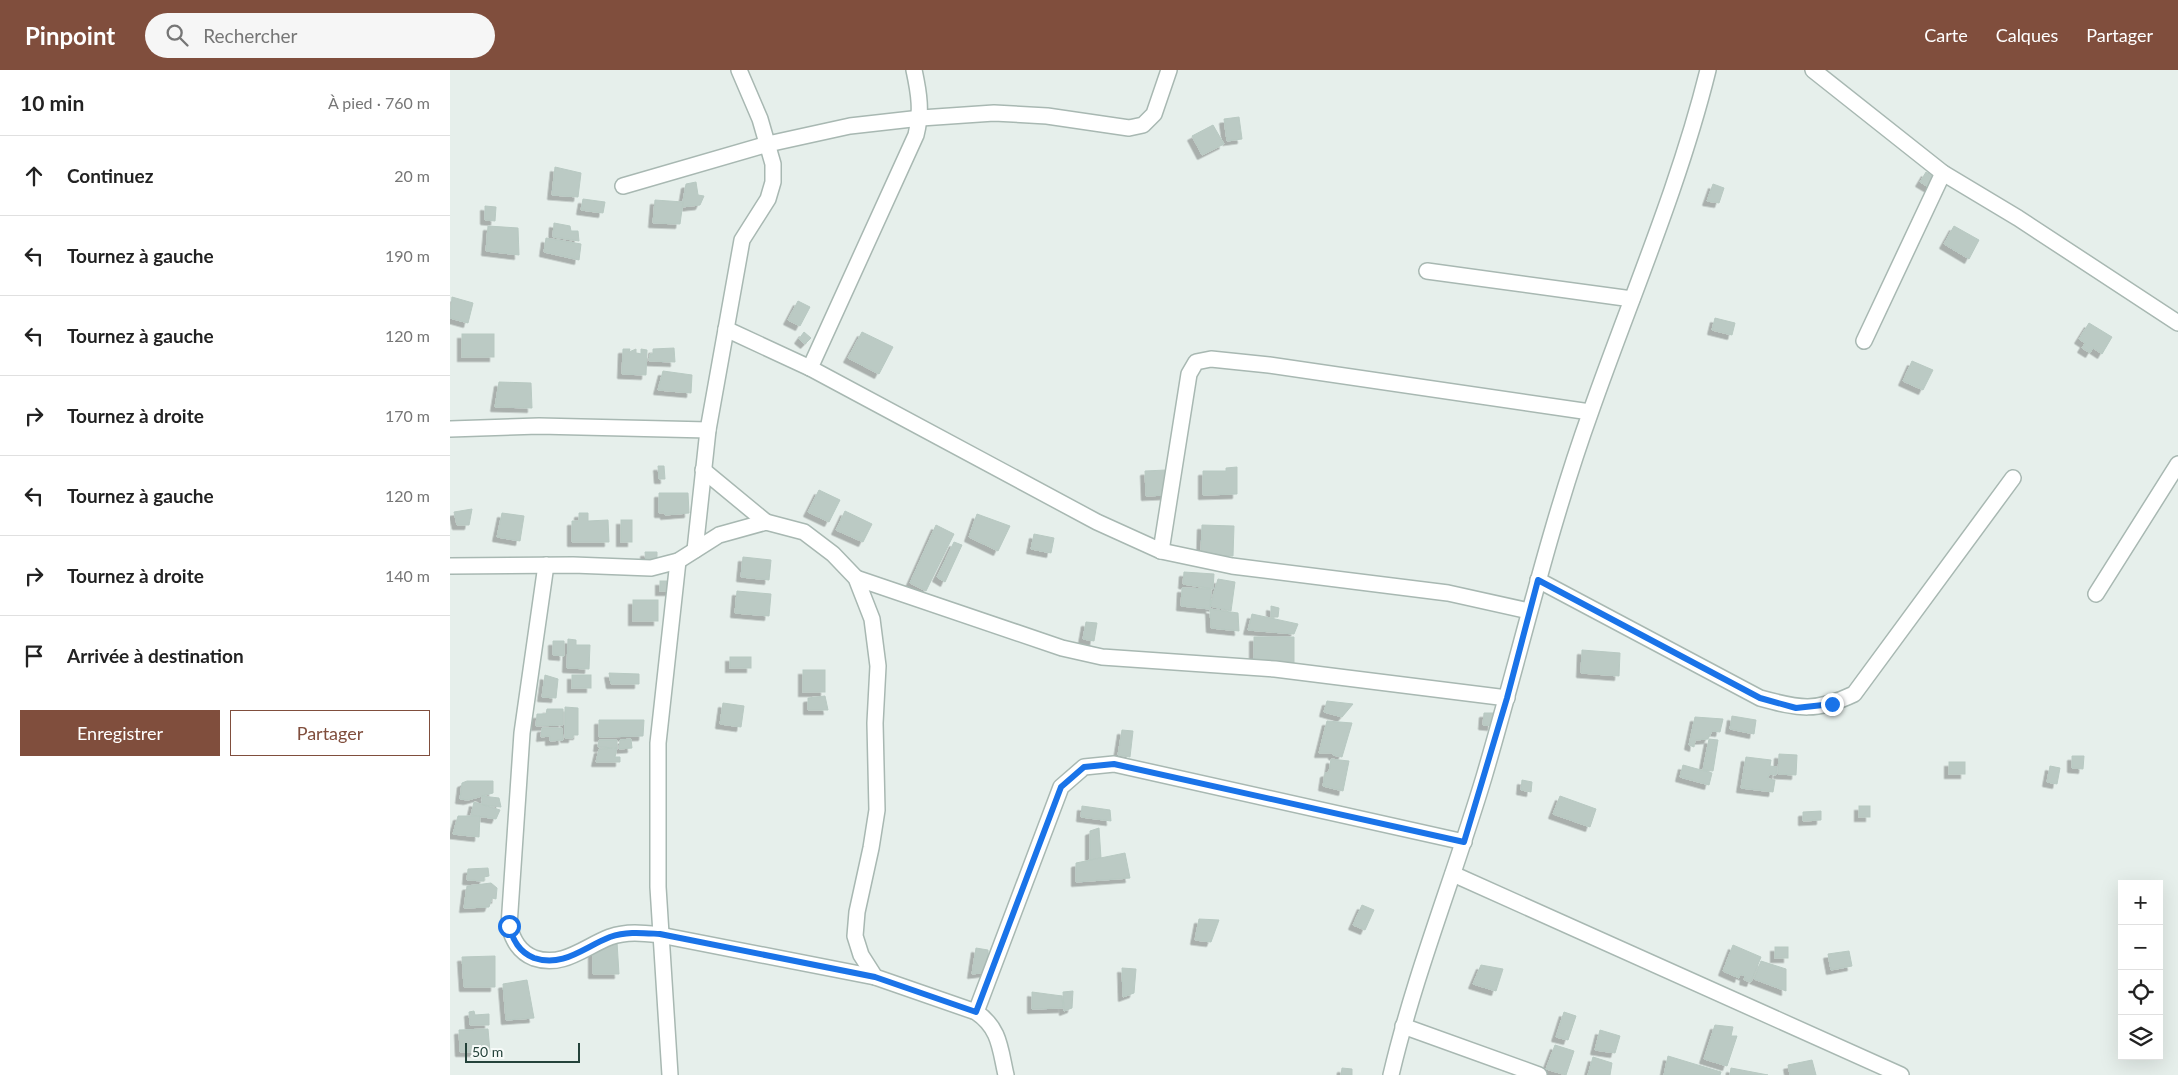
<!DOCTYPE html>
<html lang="fr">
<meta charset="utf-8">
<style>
body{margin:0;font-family:Lato,sans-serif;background:#f6f6f6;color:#222}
.controls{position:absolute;right:15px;bottom:15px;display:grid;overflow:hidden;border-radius:0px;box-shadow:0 5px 20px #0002}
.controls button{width:45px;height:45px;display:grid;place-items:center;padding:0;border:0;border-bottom:1px solid #e0e0e0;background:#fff;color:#222;font:25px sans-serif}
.scale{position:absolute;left:15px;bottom:12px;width:115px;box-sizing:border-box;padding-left:5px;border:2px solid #24423a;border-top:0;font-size:14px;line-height:18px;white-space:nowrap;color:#24423a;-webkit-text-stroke:4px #f7fbf9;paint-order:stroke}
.stop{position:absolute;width:15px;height:15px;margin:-11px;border:4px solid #1a73e8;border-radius:50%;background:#fff}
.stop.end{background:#1a73e8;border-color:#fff;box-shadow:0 1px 5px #0008}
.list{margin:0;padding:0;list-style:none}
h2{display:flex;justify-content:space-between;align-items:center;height:65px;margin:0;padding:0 20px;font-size:21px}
h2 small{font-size:16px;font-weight:400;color:#767676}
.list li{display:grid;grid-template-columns:32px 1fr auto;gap:15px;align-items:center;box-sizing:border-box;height:80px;padding:0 20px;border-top:1px solid #e0e0e0}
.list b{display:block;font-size:19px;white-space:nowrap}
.list em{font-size:16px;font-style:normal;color:#767676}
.actions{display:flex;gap:10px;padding:15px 20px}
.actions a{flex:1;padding:11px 0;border:1px solid #804e3d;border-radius:0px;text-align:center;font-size:18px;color:#804e3d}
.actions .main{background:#804e3d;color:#fff}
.icon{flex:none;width:28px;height:28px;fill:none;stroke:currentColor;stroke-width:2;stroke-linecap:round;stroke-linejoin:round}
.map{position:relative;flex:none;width:1728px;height:1005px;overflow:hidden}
header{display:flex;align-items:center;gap:30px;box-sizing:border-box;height:70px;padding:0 25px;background:#804e3d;color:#fff}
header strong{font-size:24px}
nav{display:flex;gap:28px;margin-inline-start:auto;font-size:18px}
.search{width:350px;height:45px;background:#f6f6f6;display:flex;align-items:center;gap:12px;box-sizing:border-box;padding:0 18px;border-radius:28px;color:#767676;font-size:19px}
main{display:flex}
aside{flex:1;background:#fff}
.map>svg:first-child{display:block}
.building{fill:#bbcac4;stroke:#b8c9c2;filter:url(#shadow)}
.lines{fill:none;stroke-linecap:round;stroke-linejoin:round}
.minor-casing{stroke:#a8b8b2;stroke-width:18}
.minor{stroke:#fff;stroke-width:15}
.route{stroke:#1a73e8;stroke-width:6}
</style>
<header>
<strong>Pinpoint</strong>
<div class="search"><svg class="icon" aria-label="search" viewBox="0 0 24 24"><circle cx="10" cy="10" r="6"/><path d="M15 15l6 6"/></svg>Rechercher</div>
<nav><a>Carte</a><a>Calques</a><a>Partager</a></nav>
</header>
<main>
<aside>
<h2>10 min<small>À pied · 760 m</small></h2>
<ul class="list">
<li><svg class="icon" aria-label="ahead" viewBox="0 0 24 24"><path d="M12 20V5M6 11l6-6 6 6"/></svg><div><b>Continuez</b></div><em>20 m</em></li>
<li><svg class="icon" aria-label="left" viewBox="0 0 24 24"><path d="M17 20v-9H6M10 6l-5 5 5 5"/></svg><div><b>Tournez à gauche</b></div><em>190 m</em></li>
<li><svg class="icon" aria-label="left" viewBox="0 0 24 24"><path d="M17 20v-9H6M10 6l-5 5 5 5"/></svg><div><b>Tournez à gauche</b></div><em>120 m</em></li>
<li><svg class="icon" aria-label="right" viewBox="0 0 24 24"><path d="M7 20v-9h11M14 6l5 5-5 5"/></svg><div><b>Tournez à droite</b></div><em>170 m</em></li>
<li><svg class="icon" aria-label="left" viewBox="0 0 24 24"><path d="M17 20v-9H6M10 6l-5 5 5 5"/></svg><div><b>Tournez à gauche</b></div><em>120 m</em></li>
<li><svg class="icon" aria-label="right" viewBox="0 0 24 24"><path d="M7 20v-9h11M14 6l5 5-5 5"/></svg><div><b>Tournez à droite</b></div><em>140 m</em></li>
<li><svg class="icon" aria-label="arrive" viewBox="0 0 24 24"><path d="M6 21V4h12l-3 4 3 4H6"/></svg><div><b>Arrivée à destination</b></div></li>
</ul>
<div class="actions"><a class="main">Enregistrer</a><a>Partager</a></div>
</aside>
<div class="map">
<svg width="1728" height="1005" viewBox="0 0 1728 1005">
<defs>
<filter id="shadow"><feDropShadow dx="-4.5" dy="4.5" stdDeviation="0" flood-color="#0004"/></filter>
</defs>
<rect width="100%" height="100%" fill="#e6efeb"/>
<g class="building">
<path d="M789,47L792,69L777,71L774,49Z"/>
<path d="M763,55L774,74L752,85L742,66Z"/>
<path d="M105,97L131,103L128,127L102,125Z"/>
<path d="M1476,102L1486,108L1480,118L1470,112Z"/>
<path d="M246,112L248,125L254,126L250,135L232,137L236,114Z"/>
<path d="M1263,114L1274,118L1269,133L1257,131Z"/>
<path d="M133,129L155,132L153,143L131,140Z"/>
<path d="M205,130L233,132L230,154L203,153Z"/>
<path d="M35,136L46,137L45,151L35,150Z"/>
<path d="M104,153L120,156L121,161H128L129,171L103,167Z"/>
<path d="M38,156L68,158L69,185L36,181Z"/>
<path d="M1504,156L1529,170L1519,189L1494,174Z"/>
<path d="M96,168L131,174L129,190L94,182Z"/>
<path d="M2,227L23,233L18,253L0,248Z"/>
<path d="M348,231L360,237L350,256L338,250Z"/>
<path d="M1265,248L1285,253L1282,265L1262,260Z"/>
<path d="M1639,253L1662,267L1652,284L1643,278L1640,283L1632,278L1635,273L1629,269Z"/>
<path d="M354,262L361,268L355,274L349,269Z"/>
<path d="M412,262L443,277L429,304L398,288Z"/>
<rect x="12" y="264" width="32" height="23"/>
<path d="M224,278L225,292L199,291L200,284H203V279Z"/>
<path d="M173,279H180L179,282L186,279V283L191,284V279L197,280L196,305L172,304Z"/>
<path d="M1462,291L1483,300L1473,320L1453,311Z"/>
<path d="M213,301L242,305L241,323L208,320Z"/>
<path d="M49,312L81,313L82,338L45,337Z"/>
<path d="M208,396H214L215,409H209Z"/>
<path d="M787,397V424L753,425V401H776V398Z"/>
<path d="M716,400L717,425L696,426L695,401Z"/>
<path d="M369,420L390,430L379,452L358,442Z"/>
<path d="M209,423H238L239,443L215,445V443H209Z"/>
<path d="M22,439L19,455H7L4,442Z"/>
<path d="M395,441L422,454L413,472L386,460Z"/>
<path d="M52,443L74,446L70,471L47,467Z"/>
<path d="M129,443H138V451L158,450L159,472H122V451H129Z"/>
<path d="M527,444L560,456L548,481L519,467Z"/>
<rect x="171" y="450" width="11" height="22"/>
<path d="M486,455L504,464L476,521L460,513Z"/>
<path d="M752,455L784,456L783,486L751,485Z"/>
<path d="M584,464L604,468L601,483L581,479Z"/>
<path d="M504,472L512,475L495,512L487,507Z"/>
<path d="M195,482H207V494H196Z"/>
<path d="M293,487L321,490L319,510L291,507Z"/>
<path d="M734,502L764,504L763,519L733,514Z"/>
<path d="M768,509L785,512L781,541L760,536Z"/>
<rect x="210" y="511" width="12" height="10"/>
<path d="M732,518L761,519L760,539L731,536Z"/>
<path d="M287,521L321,524L319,546L285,543Z"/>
<rect x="183" y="530" width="25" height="21"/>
<path d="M821,536L829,538L828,547H821Z"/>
<path d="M760,539L788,543L789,561L761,558Z"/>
<path d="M802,544L848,554L844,564L798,560Z"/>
<path d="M636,552L647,553L644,571L633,569Z"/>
<path d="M804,567H844V596L804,595Z"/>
<path d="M118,569L126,570V575H140L139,599L117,598Z"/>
<path d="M103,571H114V586L103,585Z"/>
<path d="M1132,580L1170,583L1169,606L1131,603Z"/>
<rect x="280" y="587" width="21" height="11"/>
<rect x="353" y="600" width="22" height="22"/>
<path d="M159,603L189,604V614H161Z"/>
<path d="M95,605L108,609L106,628L92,627Z"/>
<rect x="122" y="605" width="19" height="13"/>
<path d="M375,626L378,640H358V628Z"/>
<path d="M877,631L903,634L892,647L874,642Z"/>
<path d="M273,633L294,636L291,657L270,654Z"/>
<path d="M115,637L128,638V665H123V668H115Z"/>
<path d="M97,639H113V655L86,656L87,644H96Z"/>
<path d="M1034,643H1043L1042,656L1033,655Z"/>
<path d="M1282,646L1306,650L1304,664L1280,659Z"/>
<path d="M1245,647L1273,649L1270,662L1262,661L1258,669L1245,670L1244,677L1239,675Z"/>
<path d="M149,650H194L193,666L149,667Z"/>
<path d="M877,651L902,653L892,687L883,685V683H869Z"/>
<path d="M92,658H112L113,670L100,671V666L91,667Z"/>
<path d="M672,660L683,661L680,687L668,685Z"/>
<path d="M181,669L182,678L169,679L170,670Z"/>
<path d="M1259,669L1268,670L1263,701L1253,700Z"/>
<path d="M149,670H167V678L148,677Z"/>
<path d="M167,678L165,687H170V692H146L149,679Z"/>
<path d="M1329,684L1347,685L1346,705L1328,704Z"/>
<path d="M1622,686H1634L1633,699L1622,698Z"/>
<path d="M1296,687L1321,690L1320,696L1327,697L1326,705L1319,704L1318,709L1325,710L1323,722L1291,718Z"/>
<path d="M881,689L899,691L893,721L873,716L875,703L879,702Z"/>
<rect x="1499" y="692" width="16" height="12"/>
<path d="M1233,695L1262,703L1259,715L1230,707Z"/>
<path d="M1600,696L1610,698L1607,714L1597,712Z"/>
<path d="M1072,710L1082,712L1081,722L1071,720Z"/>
<path d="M17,711H43V723L18,730L10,729L12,713Z"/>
<path d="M32,726L49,728L51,737L32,735Z"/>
<path d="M1110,726L1146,739L1140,757L1103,744Z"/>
<path d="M24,732L50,740L46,749L21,745Z"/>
<path d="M632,736L660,740L661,751L631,747Z"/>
<rect x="1409" y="736" width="11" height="11"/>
<path d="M1371,741V750L1353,751V742Z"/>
<path d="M8,746H30L29,767L3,764Z"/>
<path d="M649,758L651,788L640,790V761Z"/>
<path d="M675,783L680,808L626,812V793Z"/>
<path d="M38,798L39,806L34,807V811L17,810L18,799Z"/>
<path d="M41,813L47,818L46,829L42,828L39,837L14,838L17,816Z"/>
<path d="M912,835L924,840L915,860L903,855Z"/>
<path d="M749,849L769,850L761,872L745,870Z"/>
<path d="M143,871L167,872L169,904H143Z"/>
<path d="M1283,875L1311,887L1301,912L1294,910L1295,906L1290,904L1289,908L1273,901Z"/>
<rect x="1325" y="877" width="13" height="11"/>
<path d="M526,878L538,880L539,902L522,904Z"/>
<path d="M1399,881L1402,896L1381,900L1378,884Z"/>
<path d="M45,886V917H14L12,887Z"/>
<path d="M1311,891L1336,899V921L1304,909Z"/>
<path d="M1031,895L1053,899L1046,921L1023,914Z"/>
<path d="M672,898L686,899L684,923L673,927Z"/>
<path d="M77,910L84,948L56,950L53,914Z"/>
<path d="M623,921L622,938L614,941L613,922Z"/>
<path d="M582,922L612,926L613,938L582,939Z"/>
<path d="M24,941L25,945L39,944V955H20L19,942Z"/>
<path d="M1114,942L1126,946L1118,970L1106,967Z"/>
<path d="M1265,955L1283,957L1281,966H1287L1277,996L1254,989Z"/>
<path d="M38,959L40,982H10L9,960Z"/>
<path d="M1150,960L1170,966L1165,983L1145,980Z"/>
<path d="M1105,975L1124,981L1116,1005L1096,999Z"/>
<path d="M1218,986L1271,1002L1270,1005H1214Z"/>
<path d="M1143,987L1162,993L1160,1005H1138Z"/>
<path d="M1362,990L1366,1005H1340L1338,995Z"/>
<path d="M892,998L902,999V1005H891Z"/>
<path d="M1281,998L1318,1005H1280Z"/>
</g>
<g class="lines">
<defs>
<g id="minor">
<path d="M464,0C469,23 472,42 466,65L360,298L647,452L711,481L782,496L998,523L1079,541"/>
<path d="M1363,0L1493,103L1568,148L1728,253"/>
<path d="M173,116L318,74L400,56L471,48L544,43L597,46L679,58L693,55L704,44L719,0"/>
<path d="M977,201L1182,229"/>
<path d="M276,259L360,298"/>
<path d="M1414,271L1493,103"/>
<path d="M0,359L89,356L258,360"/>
<path d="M253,400L316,452"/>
<path d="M245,480L258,360L292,170L318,129L323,112V94L310,49L289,0"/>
<path d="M711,481L739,304L746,292L761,289L819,295L1140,342"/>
<path d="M96,495L72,663L59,856C63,870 69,882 84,888C113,898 134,877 160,867C177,861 193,863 210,865L425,907"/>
<path d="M0,496L123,495L201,498L228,491L269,465L316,452L354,462L383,484L406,508L422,549L428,596L425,653L427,740L421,778L407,842L405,866L411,885L425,907L526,942C550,958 550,979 556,1005"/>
<path d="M406,508L612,578L652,587L825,599L1057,628"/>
<path d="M1088,510L1310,628C1350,639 1366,642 1404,624L1563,408"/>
<path d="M1646,524L1728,394"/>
<path d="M1003,804L1451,1005"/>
<path d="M526,942L611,717L634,697L664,694L1014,772"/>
<path d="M953,956L1089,1005"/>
<path d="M220,1005L208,817V673L228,491"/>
<path d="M941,1005C965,903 1004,807 1034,707C1070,585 1098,460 1141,341C1181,227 1229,117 1258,0"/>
</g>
</defs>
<use href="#minor" class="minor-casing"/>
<use href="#minor" class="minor"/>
</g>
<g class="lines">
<path class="route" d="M59,856C63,870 69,882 84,888C113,898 134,877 160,867C177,861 193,863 210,864L425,907L526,942L611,717L634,697L664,694L1014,772L1057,628L1088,510L1310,628L1346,638L1382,634"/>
</g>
</svg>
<div class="controls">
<button>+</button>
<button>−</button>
<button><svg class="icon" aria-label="locate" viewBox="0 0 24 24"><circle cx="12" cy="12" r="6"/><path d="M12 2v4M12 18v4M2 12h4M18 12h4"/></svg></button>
<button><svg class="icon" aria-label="layers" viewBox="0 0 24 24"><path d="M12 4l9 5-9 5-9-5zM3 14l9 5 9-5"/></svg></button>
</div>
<div class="scale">50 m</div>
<div class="stop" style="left:59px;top:856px"></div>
<div class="stop end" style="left:1382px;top:634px"></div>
</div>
</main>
